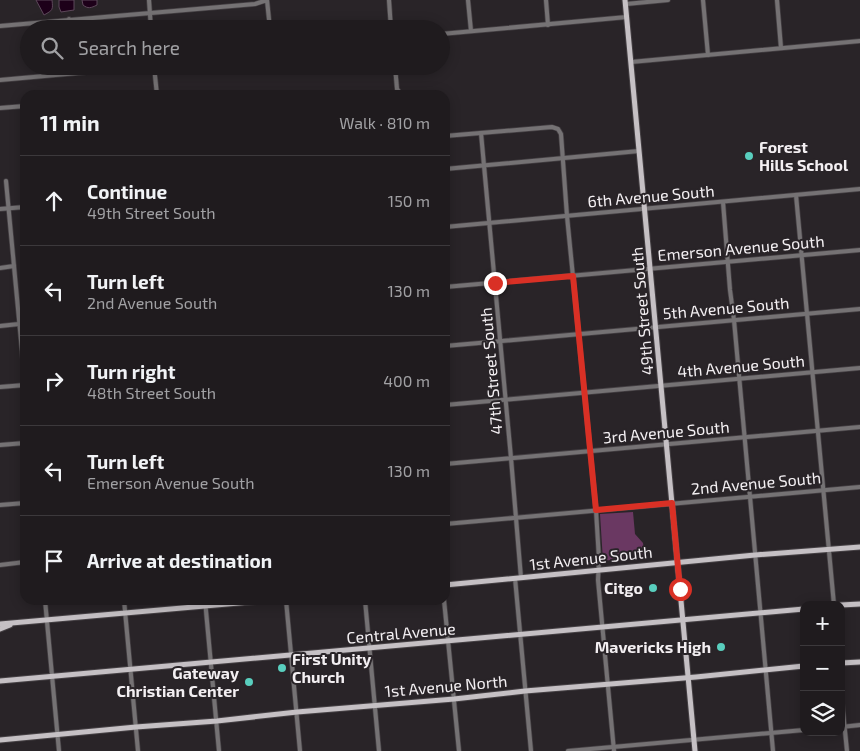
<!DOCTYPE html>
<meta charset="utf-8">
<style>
body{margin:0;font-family:"Exo 2",sans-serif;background:#2c282b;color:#f1f3f6}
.controls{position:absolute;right:15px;bottom:15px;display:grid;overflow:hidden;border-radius:10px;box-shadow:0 2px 12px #0003}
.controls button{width:45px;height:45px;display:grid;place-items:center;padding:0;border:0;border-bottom:1px solid #3c393c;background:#1f1b1e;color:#f1f3f6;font:25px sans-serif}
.stop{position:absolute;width:15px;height:15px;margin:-11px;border:4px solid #d93025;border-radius:50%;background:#fff}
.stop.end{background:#d93025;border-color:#fff;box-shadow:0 1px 5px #0008}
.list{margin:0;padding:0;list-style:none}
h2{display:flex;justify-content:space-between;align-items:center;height:65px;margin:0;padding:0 20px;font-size:21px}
h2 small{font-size:16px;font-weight:400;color:#a1a1a4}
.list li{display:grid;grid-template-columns:32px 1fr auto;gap:15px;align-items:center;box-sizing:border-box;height:90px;padding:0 20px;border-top:1px solid #3c393c}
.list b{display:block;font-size:19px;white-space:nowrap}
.list p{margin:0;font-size:16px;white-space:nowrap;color:#a1a1a4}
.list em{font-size:16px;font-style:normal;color:#a1a1a4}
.icon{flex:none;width:28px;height:28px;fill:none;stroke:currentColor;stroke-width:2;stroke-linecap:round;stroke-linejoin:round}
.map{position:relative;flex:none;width:860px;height:751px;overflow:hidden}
.search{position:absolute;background:#1f1b1e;box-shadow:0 2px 12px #0003;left:20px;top:20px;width:430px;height:55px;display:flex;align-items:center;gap:12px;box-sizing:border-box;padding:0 18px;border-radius:28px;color:#a1a1a4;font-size:19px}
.panel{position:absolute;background:#1f1b1e;box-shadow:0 2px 12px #0003;left:20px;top:90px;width:430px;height:515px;border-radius:15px}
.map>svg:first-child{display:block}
.green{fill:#6a3862}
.water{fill:#1d0019;stroke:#5d485a}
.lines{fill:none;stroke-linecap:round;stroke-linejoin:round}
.minor-casing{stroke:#454044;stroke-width:5.5}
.major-casing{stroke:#454044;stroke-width:7}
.minor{stroke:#757274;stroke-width:4}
.major{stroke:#c5c0c4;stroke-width:5}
.route{stroke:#d93025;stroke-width:6}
.poi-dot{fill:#59cebe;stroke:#292428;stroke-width:2}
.labels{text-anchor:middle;stroke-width:4;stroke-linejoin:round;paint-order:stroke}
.poi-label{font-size:16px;font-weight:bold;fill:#f3eff2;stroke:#292428;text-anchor:end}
.street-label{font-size:16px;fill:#f3eff2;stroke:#292428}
</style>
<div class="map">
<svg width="860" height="751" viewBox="0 0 860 751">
<rect width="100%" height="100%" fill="#292428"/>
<path class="green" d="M633,512L635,534L643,543L645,556L603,561L600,514Z"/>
<g class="water">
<path d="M36,0H52C53,10 53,10 44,15Z"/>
<path d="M59,0H74V10L61,12L59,7Z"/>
<path d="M82,0H97V5C91,8 88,9 83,5Z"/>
</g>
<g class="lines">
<defs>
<g id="minor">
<path d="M149,0L151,29"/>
<path d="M389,0L391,29"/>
<path d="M468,0L471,31"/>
<path d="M546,0L548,25"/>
<path d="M703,0L708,55"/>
<path d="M777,0L781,48"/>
<path d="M626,4L668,0"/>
<path d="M69,19L70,29"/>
<path d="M0,26L255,4L267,0L270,29"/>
<path d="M441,34L627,17"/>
<path d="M631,62L860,41"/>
<path d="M154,66L157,95"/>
<path d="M395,66L397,89L400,93"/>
<path d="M0,80L156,66"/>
<path d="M0,108L25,106"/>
<path d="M481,133L511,458L521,578"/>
<path d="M445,136L552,127L558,129L561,134L567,216L596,510L599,559L598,580L614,751"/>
<path d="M445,169L639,151"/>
<path d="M6,181L25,383"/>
<path d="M796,195L834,605"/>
<path d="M723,202L730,290L734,320L773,751"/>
<path d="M0,209L25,207"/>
<path d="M445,227L860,189"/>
<path d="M0,268L14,266"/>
<path d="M445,287L860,250"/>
<path d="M0,326L19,324"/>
<path d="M445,346L860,309"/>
<path d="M0,387L25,385"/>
<path d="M445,405L860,368"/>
<path d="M0,445L25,443"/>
<path d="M445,464L860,427"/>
<path d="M0,505L25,503"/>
<path d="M445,524L860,487"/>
<path d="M0,565L25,562"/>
<path d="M515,578L531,751"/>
<path d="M45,600L59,751"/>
<path d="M124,600L138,751"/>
<path d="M205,600L219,751"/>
<path d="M286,600L300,751"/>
<path d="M365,600L379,751"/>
<path d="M444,600L459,751"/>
<path d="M841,691L847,751"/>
<path d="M841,727L860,725"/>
<path d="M568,751L804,730"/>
</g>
<g id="major">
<path d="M625,0L695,751"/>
<path d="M445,585L755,555L860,547"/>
<path d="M841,605L860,604"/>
<path d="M0,624L273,600"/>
<path d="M0,629L10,625"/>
<path d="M841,663L860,662"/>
<path d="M0,681L804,609"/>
<path d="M0,740L136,727L217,721L297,712L454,699L525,691L696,677L804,666"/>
</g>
</defs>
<use href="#minor" class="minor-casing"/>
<use href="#major" class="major-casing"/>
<use href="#minor" class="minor"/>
<use href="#major" class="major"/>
</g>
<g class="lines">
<path class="route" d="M495,283L573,276L596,510L672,503L680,589"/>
</g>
<g class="poi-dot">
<circle cx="749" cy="156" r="5"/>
<circle cx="653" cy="588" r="5"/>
<circle cx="721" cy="647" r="5"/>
<circle cx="282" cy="668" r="5"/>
<circle cx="249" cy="682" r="5"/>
</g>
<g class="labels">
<g class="poi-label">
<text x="759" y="153" text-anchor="start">Forest<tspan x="759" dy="18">Hills School</tspan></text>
<text x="643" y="594">Citgo</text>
<text x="711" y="653">Mavericks High</text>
<text x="292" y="665" text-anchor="start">First Unity<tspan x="292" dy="18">Church</tspan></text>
<text x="239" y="679">Gateway<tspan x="239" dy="18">Christian Center</tspan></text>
</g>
<g class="street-label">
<text transform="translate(651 196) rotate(-5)" y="6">6th Avenue South</text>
<text transform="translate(741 248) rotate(-5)" y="6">Emerson Avenue South</text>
<text transform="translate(726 308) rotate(-5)" y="6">5th Avenue South</text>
<text transform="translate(642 311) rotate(-95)" y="6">49th Street South</text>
<text transform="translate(741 366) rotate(-5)" y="6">4th Avenue South</text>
<text transform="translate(491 371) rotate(-95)" y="6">47th Street South</text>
<text transform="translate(666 432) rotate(-5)" y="6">3rd Avenue South</text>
<text transform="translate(756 483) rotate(-5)" y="6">2nd Avenue South</text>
<text transform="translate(591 558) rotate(-6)" y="6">1st Avenue South</text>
<text transform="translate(401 633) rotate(-5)" y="6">Central Avenue</text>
<text transform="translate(446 686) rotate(-5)" y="6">1st Avenue North</text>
</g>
</g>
</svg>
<div class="controls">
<button>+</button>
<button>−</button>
<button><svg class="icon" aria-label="layers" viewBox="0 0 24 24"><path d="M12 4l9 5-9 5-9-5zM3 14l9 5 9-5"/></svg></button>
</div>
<div class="stop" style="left:680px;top:589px"></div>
<div class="stop end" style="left:495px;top:283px"></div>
<div class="search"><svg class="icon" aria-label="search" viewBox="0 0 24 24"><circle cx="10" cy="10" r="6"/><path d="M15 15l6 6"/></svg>Search here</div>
<section class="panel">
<h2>11 min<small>Walk · 810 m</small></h2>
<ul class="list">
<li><svg class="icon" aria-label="ahead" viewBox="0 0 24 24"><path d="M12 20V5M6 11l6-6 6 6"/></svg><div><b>Continue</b><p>49th Street South</p></div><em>150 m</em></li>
<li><svg class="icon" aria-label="left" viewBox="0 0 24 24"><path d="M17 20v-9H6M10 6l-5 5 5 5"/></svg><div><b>Turn left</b><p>2nd Avenue South</p></div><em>130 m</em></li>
<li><svg class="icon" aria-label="right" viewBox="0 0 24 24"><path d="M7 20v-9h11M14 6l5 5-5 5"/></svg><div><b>Turn right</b><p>48th Street South</p></div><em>400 m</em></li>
<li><svg class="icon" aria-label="left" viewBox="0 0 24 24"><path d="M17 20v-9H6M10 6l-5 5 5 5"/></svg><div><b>Turn left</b><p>Emerson Avenue South</p></div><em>130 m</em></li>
<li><svg class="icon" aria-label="arrive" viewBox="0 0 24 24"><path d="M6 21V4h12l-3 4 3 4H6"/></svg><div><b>Arrive at destination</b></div></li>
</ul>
</section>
</div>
